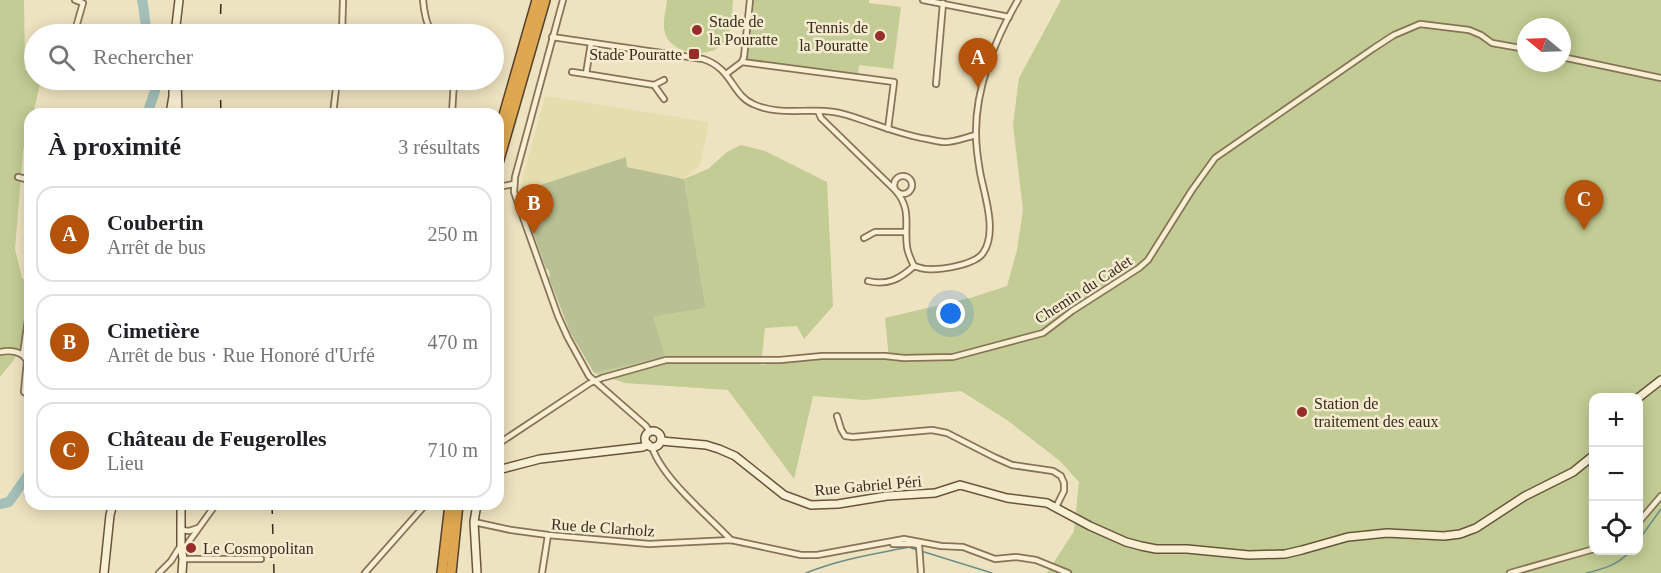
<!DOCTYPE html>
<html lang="fr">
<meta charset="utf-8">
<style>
body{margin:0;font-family:"Times New Roman",serif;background:#f2f2f2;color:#202124}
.controls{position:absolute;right:18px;bottom:18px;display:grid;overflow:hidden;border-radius:12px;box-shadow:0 3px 15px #0003}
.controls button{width:54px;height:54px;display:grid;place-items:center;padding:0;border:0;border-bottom:2px solid #e0e0e0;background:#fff;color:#202124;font:30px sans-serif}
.compass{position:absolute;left:1517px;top:18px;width:54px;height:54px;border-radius:50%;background:#fff;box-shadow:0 3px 15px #0003;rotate:289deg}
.you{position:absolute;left:951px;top:314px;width:21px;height:21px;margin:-15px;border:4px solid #fff;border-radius:50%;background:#1a73e8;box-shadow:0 0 0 9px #1a73e833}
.badge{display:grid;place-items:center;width:39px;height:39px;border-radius:50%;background:#b45309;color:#fff;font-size:20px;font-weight:700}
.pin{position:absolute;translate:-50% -50px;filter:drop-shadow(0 2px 3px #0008)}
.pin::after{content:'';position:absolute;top:32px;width:21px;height:18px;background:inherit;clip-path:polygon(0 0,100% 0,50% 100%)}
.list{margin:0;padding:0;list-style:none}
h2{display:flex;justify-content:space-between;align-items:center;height:78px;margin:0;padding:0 24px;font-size:26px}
h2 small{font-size:20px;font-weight:400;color:#757577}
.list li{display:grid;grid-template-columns:39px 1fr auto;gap:18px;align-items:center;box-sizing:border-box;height:96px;margin:0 12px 12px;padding:0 12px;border:2px solid #e0e0e0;border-radius:18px}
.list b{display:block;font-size:22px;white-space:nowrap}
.list p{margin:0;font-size:20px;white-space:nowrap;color:#757577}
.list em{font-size:20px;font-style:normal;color:#757577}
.icon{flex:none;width:33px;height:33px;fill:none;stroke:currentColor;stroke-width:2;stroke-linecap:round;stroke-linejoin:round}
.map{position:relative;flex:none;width:1661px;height:573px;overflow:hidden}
.search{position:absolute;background:#fff;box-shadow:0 3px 15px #0003;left:24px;top:24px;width:480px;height:66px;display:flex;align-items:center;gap:15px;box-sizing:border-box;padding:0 21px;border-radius:33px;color:#757577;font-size:22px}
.panel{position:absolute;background:#fff;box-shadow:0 3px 15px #0003;left:24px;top:108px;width:480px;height:402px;border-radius:18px}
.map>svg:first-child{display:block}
.farmland{fill:#e4deae}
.green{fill:#c2cc94;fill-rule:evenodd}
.cemetery{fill:#b9c094}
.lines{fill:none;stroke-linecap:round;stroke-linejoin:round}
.stream{stroke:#6a8e87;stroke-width:1.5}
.river{stroke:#a3c0b9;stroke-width:10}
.street-casing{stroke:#877458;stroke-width:8}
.secondary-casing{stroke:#69553c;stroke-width:10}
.highway-casing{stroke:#55412d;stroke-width:12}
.street{stroke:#f9f0d4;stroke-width:4.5}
.secondary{stroke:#f9f0d4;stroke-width:7}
.highway{stroke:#dea750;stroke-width:9}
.rail{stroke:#372b1d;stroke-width:1.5;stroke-dasharray:10 10;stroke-linecap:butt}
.poi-dot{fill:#962d28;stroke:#f5ecd0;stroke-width:2}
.labels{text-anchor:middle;stroke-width:5;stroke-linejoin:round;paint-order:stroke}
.poi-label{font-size:16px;fill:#372b1d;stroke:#f5ecd0;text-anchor:start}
.street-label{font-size:16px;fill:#372b1d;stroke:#f5ecd0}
</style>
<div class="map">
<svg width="1661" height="573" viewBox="0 0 1661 573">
<rect width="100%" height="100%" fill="#eee3c0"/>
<path class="farmland" d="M545,96L709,122L700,165L684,179L627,167L625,157L519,192Z"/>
<g class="green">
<path d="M0,0H24L25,70L34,75V80H41L33,114H30V124L23,151L15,249L22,278L30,286L24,340L13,361L0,377Z"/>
<path d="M667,0H733C732,12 733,32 725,42C712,59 672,56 665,33C662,23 666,10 667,0Z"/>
<path d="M751,0H869V3L901,7L893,69L859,65L858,75L746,60Z"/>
<path d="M1061,0H1661V573H1047L1074,531L1079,482L1060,461L1007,420L961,391L864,400L813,396L794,479L728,390L625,383L594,373L665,357L652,317L706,308L684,179L708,169L727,152L741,145L765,151L827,182L833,306L804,339L797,326L765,328L761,365L815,358L889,359L885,318L970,298L1007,286L1017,250L1023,210L1013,125L1019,78ZM1526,27H1562V63H1526ZM1594,398H1638V550H1594Z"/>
</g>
<path class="cemetery" d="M626,157L627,167L684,179L706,308L653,317L665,357L594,373L570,332L549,278L550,275L548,269H546L519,192Z"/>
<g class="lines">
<g class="stream">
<path d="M1638,541L1661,509"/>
<path d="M921,551L992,573"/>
<path d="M806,573C840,559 874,554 909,547L917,550"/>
<path d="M1586,573C1603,569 1619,565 1631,550"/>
</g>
<g class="river">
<path d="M142,0C145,12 144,23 148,34"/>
<path d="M147,114L155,91L156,80"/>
<path d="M0,504L9,502L30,472"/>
</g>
<defs>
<g id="street">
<path d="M423,0C424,13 426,23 432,34"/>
<path d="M563,0L515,177L514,192L558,316L568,338L589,376L646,426L650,432"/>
<path d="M923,0L1009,17"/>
<path d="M74,34L83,3L75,0"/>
<path d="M342,34L343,0"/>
<path d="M552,37L703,59C732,68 732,95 753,104C778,116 808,108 834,112C848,114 861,120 874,124C891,130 909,136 927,139C933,140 939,142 945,142C955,142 967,137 976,135"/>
<path d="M591,43L586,74L654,85L664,99"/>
<path d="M1562,57L1661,78"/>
<path d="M742,62L894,82L888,129"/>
<path d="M572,72L586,74"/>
<path d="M726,74L742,62L744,57L750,0"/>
<path d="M936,84L943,3"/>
<path d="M654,85L664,80"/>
<path d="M818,111L821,118L896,191C912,210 904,225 907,247C908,254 911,260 914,266C900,279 887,286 868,281"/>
<path d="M333,114L337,80"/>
<path d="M452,114L454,80"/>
<circle cx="903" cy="185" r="9"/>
<path d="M18,177L30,180"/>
<path d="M498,187L514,184"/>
<path d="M864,238L875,232H906"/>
<path d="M914,266C918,267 923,269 927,269C941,270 975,265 983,253C998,232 984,194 980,172C978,160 976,147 976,135C975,89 995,39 1018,0"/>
<path d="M0,352C10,350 23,351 27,361L24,392L30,396"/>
<path d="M23,354L30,305"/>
<path d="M837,416L841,429L845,436L853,437L932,430L947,433L994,457L1012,465L1053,471L1061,476L1064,483V491L1056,507"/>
<path d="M498,444L590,383L602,378L666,360H780L822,356H885L904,358L953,357L1043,333L1072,311L1139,268L1148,260L1192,190L1215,158L1374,48L1394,35L1420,24L1469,30L1481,35L1492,43L1526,49"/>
<path d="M652,447C662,478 708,516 731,540"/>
<path d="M28,495L30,492"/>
<path d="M474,522L511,530L548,535L649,544L731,540L801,555H817L904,539L941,546L963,547L995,559L1016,557L1036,560L1068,573"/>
<path d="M1638,523L1661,496"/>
<path d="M181,530L189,531L198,528"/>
<path d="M893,544H912L919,545L921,573"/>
<path d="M183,550L216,504"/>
<path d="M183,559H261"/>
<path d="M159,573L171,561L181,545"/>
<path d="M365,573L426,504"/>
<path d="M542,573L548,535"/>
<path d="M1510,573L1594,549"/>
</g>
<g id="secondary">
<path d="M175,34L179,0"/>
<path d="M177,80L178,114"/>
<path d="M170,114L173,96V80"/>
<path d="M1638,398L1661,380"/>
<circle cx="653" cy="439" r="8"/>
<path d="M661,441L706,445L719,449L735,456L784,495L811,505L838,504L887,496L935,493L960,485L1007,498L1047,503L1090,526L1126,542L1141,546L1156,549H1187L1249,555L1285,554L1302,550L1348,537L1368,535L1387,533L1444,536L1460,534L1476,528L1525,496L1573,472L1594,455"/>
<path d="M498,470L540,459L643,447L648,444"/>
<path d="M181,504V545L183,559L182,573"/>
<path d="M477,504L474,522L477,573"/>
<path d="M104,573L110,515L113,504"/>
</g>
<g id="highway">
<path d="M498,136L537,0"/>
<path d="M498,163L545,0"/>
<path d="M442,573L450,504"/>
<path d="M451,573L458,504"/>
</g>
</defs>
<use href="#street" class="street-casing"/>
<use href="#secondary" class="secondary-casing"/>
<use href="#highway" class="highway-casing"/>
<use href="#street" class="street"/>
<use href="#secondary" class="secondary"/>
<use href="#highway" class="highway"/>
<g class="rail">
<path d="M220,34L221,0"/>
<path d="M220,80L221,114"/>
<path d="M272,504L274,573"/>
</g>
</g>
<g class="poi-dot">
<circle cx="697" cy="30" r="6"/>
<circle cx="880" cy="36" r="6"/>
<rect x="688" y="48" width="12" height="12" rx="3"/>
<circle cx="1302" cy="412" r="6"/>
<circle cx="191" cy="548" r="6"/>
</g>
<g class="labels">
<g class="poi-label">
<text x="709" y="27">Stade de<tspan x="709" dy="18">la Pouratte</tspan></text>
<text x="868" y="33" text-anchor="end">Tennis de<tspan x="868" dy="18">la Pouratte</tspan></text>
<text x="682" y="60" text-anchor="end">Stade Pouratte</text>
<text x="1314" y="409">Station de<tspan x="1314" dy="18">traitement des eaux</tspan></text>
<text x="203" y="554">Le Cosmopolitan</text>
</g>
<g class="street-label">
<text transform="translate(1083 289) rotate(-33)" y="6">Chemin du Cadet</text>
<text transform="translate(868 485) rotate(-5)" y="6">Rue Gabriel Péri</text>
<text transform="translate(603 527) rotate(4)" y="6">Rue de Clarholz</text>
</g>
</g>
</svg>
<div class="controls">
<button>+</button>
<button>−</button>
<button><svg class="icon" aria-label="locate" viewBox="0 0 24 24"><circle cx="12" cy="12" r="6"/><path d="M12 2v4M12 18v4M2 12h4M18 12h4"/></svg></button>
</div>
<svg class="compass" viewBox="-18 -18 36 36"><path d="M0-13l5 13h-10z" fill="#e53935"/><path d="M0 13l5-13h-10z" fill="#757577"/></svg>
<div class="you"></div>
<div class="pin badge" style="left:978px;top:88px">A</div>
<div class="pin badge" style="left:534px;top:234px">B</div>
<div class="pin badge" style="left:1584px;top:230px">C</div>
<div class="search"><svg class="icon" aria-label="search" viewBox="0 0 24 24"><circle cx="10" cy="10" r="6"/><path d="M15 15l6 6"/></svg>Rechercher</div>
<section class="panel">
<h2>À proximité<small>3 résultats</small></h2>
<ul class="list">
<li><span class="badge">A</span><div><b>Coubertin</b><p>Arrêt de bus</p></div><em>250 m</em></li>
<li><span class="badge">B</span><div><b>Cimetière</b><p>Arrêt de bus · Rue Honoré d'Urfé</p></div><em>470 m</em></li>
<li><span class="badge">C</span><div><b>Château de Feugerolles</b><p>Lieu</p></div><em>710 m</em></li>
</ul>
</section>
</div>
